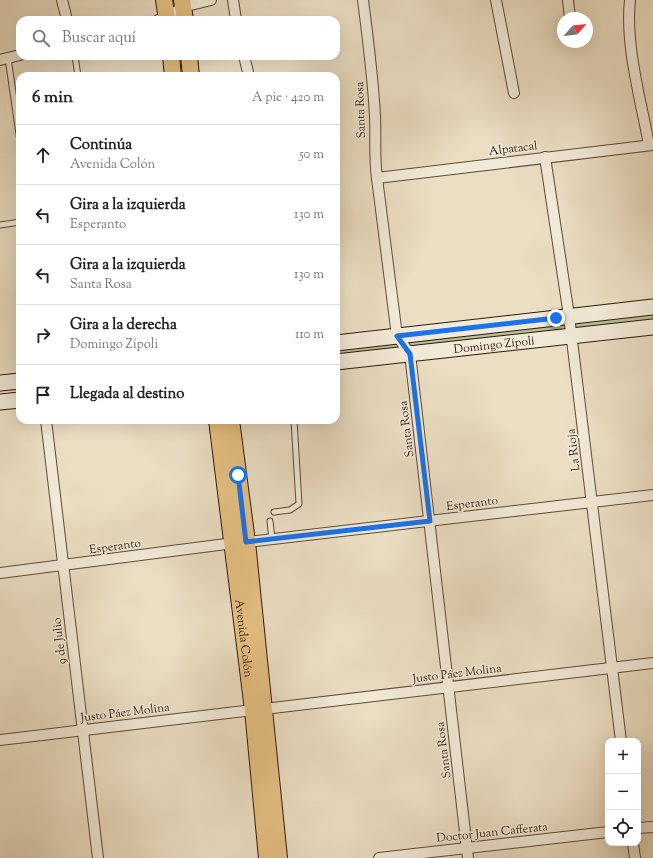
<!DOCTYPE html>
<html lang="es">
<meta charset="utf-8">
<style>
body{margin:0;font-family:"Sorts Mill Goudy",serif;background:#f2f2f2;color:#202124}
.controls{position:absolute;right:12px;bottom:12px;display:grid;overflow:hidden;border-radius:8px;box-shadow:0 4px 16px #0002}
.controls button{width:36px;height:36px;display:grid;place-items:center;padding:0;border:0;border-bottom:1px solid #e0e0e0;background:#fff;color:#202124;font:20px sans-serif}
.compass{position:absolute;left:557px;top:12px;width:36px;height:36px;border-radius:50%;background:#fff;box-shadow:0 4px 16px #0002;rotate:63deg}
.stop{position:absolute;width:12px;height:12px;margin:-9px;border:3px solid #1a73e8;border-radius:50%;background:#fff}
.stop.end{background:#1a73e8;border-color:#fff;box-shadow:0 1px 4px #0008}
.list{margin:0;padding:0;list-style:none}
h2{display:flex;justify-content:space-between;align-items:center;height:52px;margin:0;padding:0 16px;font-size:17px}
h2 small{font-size:13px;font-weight:400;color:#757577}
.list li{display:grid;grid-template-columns:26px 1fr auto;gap:12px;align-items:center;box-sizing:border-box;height:60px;padding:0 16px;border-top:1px solid #e0e0e0}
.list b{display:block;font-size:15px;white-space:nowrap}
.list p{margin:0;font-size:13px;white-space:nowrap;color:#757577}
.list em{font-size:13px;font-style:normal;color:#757577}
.icon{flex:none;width:22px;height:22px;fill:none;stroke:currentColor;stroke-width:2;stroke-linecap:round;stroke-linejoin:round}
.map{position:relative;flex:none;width:653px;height:858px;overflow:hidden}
.search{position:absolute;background:#fff;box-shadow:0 4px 16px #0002;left:16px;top:16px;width:324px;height:44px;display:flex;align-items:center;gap:10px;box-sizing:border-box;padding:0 14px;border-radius:12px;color:#757577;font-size:15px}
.panel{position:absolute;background:#fff;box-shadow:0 4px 16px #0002;left:16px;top:72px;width:324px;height:352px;border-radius:12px}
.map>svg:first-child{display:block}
.green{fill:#b7c194;stroke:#726d50}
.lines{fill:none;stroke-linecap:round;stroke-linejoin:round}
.lane-casing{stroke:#5d4a3a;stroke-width:7}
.street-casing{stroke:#5d4a3a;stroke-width:12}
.secondary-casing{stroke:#2e190c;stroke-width:17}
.primary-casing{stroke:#2e190c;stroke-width:18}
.lane{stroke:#f2ead8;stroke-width:5}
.street{stroke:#f2ead8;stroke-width:10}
.secondary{stroke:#f2ead8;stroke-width:15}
.primary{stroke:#e6bf82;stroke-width:16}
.route{stroke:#1a73e8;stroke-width:5}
.labels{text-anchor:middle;stroke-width:3;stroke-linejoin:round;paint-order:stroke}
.street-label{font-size:12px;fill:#2e190c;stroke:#f2ead8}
</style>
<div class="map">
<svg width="653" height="858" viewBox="0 0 653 858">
<rect width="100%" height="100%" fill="#ebdec3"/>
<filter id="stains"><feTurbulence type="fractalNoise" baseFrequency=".005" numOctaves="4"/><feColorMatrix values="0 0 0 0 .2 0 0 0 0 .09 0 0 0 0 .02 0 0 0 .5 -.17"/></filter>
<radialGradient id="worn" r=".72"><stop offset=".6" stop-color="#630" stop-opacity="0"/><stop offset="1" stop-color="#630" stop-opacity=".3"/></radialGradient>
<path class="green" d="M653,307V327L336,362V343Z"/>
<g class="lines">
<defs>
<g id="lane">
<path d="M75,56L78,76"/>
<path d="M8,58L20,141"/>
<path d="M0,225L20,222"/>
<path d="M274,512L290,510L299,504L294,420"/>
<path d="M270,521L272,539"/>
</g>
<g id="street">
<path d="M62,0L67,20"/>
<path d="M233,0L236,20"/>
<path d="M363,0C368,39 373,77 375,116C376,137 374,157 377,178L397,336L410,354L468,858"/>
<path d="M496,0L514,93"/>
<path d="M568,0L570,18"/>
<path d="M630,0C625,46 641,100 649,145"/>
<path d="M158,20L166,18L183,7L211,0"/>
<path d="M244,56L249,76"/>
<path d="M0,60L20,55"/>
<path d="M545,157L569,316L621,741"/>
<path d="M377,178L653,145"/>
<path d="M46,420L98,858"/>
<path d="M247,542L653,495"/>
<path d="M0,573L234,543"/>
<path d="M264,709L653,663"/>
<path d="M0,740L253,710"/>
<path d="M638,828L653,827"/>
<path d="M633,843L635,858"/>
<path d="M379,858L608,832"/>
</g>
<g id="secondary">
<path d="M336,343L653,307"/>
<path id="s1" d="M336,362L653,327"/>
<path d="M0,383L20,381"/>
<path d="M0,402L20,400"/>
</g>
<g id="primary">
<path d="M164,0L167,20"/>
<path d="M182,0L185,20"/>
<path d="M171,56L173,76"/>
<path d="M189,56L191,76"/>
<path id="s2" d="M217,420L253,710L267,858"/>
<path d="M231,420L247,542L279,858"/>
</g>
</defs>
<use href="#lane" class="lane-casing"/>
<use href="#street" class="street-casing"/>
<use href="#secondary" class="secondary-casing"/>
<use href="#primary" class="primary-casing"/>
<use href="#lane" class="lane"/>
<use href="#street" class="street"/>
<use href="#secondary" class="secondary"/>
<use href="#primary" class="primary"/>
</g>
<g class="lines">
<path class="route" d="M238,475L246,542L430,521L410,354L397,336L556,318"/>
</g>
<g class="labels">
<g class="street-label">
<text transform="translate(360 110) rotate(-92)" y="4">Santa Rosa</text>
<text transform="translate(513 148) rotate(-7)" y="4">Alpatacal</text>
<text dy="4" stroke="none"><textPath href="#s1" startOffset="159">Domingo Zípoli</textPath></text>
<text transform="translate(406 429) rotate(-97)" y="4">Santa Rosa</text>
<text transform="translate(573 450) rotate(-97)" y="4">La Rioja</text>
<text transform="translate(472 503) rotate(-7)" y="4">Esperanto</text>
<text transform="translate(115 546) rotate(-8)" y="4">Esperanto</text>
<text dy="4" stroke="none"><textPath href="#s2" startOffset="220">Avenida Colón</textPath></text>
<text transform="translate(59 641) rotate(-97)" y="4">9 de Julio</text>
<text transform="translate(457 673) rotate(-7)" y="4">Justo Páez Molina</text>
<text transform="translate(125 712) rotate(-7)" y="4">Justo Páez Molina</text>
<text transform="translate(443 750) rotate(-97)" y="4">Santa Rosa</text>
<text transform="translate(492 832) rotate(-6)" y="4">Doctor Juan Cafferata</text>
</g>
</g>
<rect width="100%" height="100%" filter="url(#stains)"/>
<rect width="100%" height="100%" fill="url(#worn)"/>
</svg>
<div class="controls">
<button>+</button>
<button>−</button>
<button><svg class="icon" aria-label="locate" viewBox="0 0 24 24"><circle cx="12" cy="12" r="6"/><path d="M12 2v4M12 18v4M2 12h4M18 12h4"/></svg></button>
</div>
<svg class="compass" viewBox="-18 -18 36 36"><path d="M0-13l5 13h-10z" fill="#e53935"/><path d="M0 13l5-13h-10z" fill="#757577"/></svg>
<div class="stop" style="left:238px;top:475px"></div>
<div class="stop end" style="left:556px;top:318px"></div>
<div class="search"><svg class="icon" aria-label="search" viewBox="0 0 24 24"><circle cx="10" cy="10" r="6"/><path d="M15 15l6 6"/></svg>Buscar aquí</div>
<section class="panel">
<h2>6 min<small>A pie · 420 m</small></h2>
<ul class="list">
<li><svg class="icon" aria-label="ahead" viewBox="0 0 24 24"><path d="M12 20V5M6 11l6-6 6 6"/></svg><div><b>Continúa</b><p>Avenida Colón</p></div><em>50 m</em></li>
<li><svg class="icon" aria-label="left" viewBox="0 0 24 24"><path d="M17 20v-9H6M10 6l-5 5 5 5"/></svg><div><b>Gira a la izquierda</b><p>Esperanto</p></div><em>130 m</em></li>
<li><svg class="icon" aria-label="left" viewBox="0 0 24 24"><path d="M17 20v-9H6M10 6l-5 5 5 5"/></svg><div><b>Gira a la izquierda</b><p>Santa Rosa</p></div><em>130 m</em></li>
<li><svg class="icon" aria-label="right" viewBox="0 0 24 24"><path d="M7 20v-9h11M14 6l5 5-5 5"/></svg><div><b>Gira a la derecha</b><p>Domingo Zípoli</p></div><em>110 m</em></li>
<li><svg class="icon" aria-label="arrive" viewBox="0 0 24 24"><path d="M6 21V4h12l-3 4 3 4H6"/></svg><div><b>Llegada al destino</b></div></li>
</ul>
</section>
</div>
